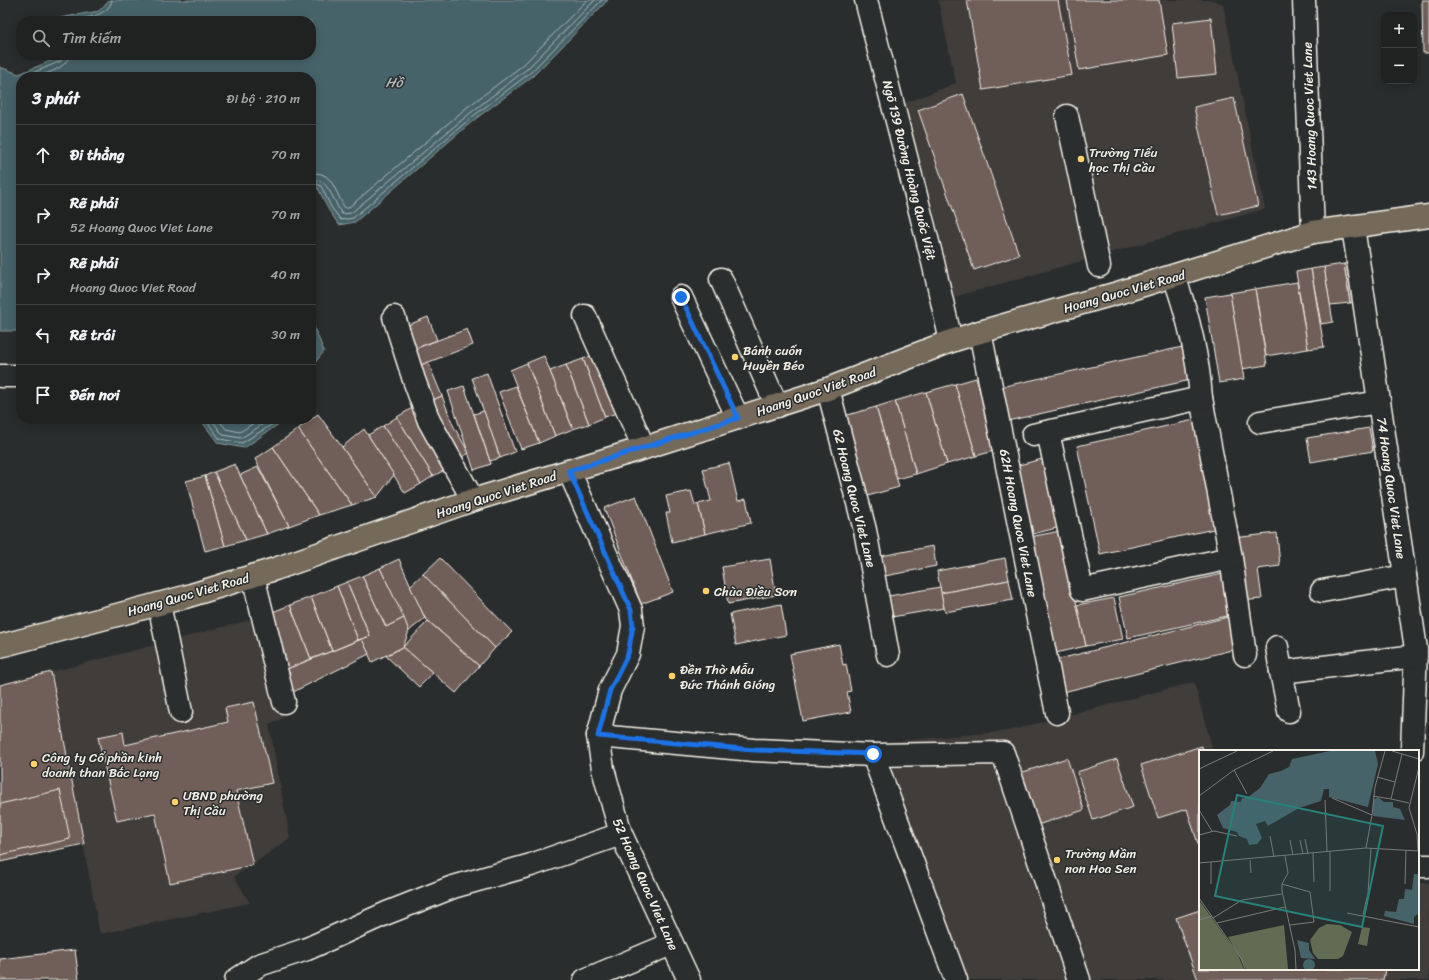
<!DOCTYPE html>
<html lang="vi">
<meta charset="utf-8">
<style>
body{margin:0;font-family:Sriracha,sans-serif;background:#2d2f2f;color:#f1f3f6}
.controls{position:absolute;right:12px;top:12px;display:grid;overflow:hidden;border-radius:8px;box-shadow:0 2px 10px #0003}
.controls button{width:36px;height:36px;display:grid;place-items:center;padding:0;border:0;border-bottom:1px solid #3d3f40;background:#202222;color:#f1f3f6;font:20px sans-serif}
.stop{position:absolute;width:12px;height:12px;margin:-9px;border:3px solid #1a73e8;border-radius:50%;background:#fff}
.stop.end{background:#1a73e8;border-color:#fff;box-shadow:0 1px 4px #0008}
.list{margin:0;padding:0;list-style:none}
h2{display:flex;justify-content:space-between;align-items:center;height:52px;margin:0;padding:0 16px;font-size:17px}
h2 small{font-size:13px;font-weight:400;color:#a2a4a5}
.list li{display:grid;grid-template-columns:26px 1fr auto;gap:12px;align-items:center;box-sizing:border-box;height:60px;padding:0 16px;border-top:1px solid #3d3f40}
.list b{display:block;font-size:15px;white-space:nowrap}
.list p{margin:0;font-size:13px;white-space:nowrap;color:#a2a4a5}
.list em{font-size:13px;font-style:normal;color:#a2a4a5}
.icon{flex:none;width:22px;height:22px;fill:none;stroke:currentColor;stroke-width:2;stroke-linecap:round;stroke-linejoin:round}
.map{position:relative;flex:none;width:1429px;height:980px;overflow:hidden}
.search{position:absolute;background:#202222;box-shadow:0 2px 10px #0003;left:16px;top:16px;width:300px;height:44px;display:flex;align-items:center;gap:10px;box-sizing:border-box;padding:0 14px;border-radius:16px;color:#a2a4a5;font-size:15px}
.panel{position:absolute;background:#202222;box-shadow:0 2px 10px #0003;left:16px;top:72px;width:300px;height:352px;border-radius:16px}
.map>svg:first-child{display:block}
.built{fill:#3f3c3b}
.water{fill:#46636a;stroke:#8c9c9c}
.lines{fill:none;stroke-linecap:round;stroke-linejoin:round}
.shore{stroke:#aeb8b6;stroke-width:1}
.building{fill:#705f59;stroke:#f4f1e8}
.minor-casing{stroke:#f4f1e8;stroke-width:25}
.major-casing{stroke:#f4f1e8;stroke-width:25}
.minor{stroke:#2a2d2e;stroke-width:22}
.major{stroke:#746a5a;stroke-width:22}
.route{stroke:#1a73e8;stroke-width:5}
.poi-dot{fill:#ffd166;stroke:#2a2d2e;stroke-width:1.5}
.labels{text-anchor:middle;stroke-width:3;stroke-linejoin:round;paint-order:stroke}
.street-label{font-size:13px;fill:#f4f1e8;stroke:#2a2d2e}
.poi-label{font-size:13px;fill:#f4f1e8;stroke:#2a2d2e;text-anchor:start}
.water-label{font-size:14px;font-style:italic;fill:#aeb8b6;stroke:#2a2d2e}
.inset-road{fill:none;stroke:#7b7b78;stroke-width:1}
.view{fill:#26827a;fill-opacity:0.15;stroke:#26827a;stroke-width:2}
.inset-edge{fill:none;stroke:#f4f1e8;stroke-width:2}
</style>
<div class="map">
<svg width="1429" height="980" viewBox="0 0 1429 980">
<rect width="100%" height="100%" fill="#2a2d2e"/>
<filter id="ink" filterUnits="userSpaceOnUse"><feTurbulence type="fractalNoise" baseFrequency=".025" numOctaves="2"/><feDisplacementMap in="SourceGraphic" scale="8" xChannelSelector="R" yChannelSelector="G"/><feConvolveMatrix kernelMatrix="1 2 1 2 8 2 1 2 1" color-interpolation-filters="sRGB"/></filter>
<g filter="url(#ink)">
<g class="built">
<path d="M938,0H1214L1223,4L1265,209L951,298L892,108L956,83Z"/>
<path d="M261,617L284,718L269,724L290,838L246,869L234,876L250,903L100,934L51,672Z"/>
<path d="M1194,682L1213,751H1200V969H1418V883H1429V980H962L868,744L1008,731Z"/>
</g>
<g class="water">
<path d="M109,0H608L533,76L474,120L355,222L339,225L328,209L318,188L311,191V77H21V331H0V67L19,74L60,57V55H311V21H59V18L99,11Z"/>
<path d="M311,320L324,351L311,368Z"/>
<path d="M200,419H286L244,448L218,443Z"/>
</g>
<g class="lines">
<g class="shore">
<path d="M67,21C80,18 109,18 112,0"/>
<path d="M23,77L61,61L64,55"/>
<path d="M36,77C47,73 68,68 69,55"/>
<path d="M311,174C332,168 336,195 345,208H348L465,109L523,65L587,0"/>
<path d="M311,181C327,174 334,203 342,214L351,213L469,114L527,69L595,0"/>
<path d="M311,187L317,184L321,186L331,207L341,220L353,218L472,117L530,73L602,0"/>
<path d="M205,419L220,439L242,443L281,419"/>
<path d="M211,419L223,435L241,438L271,419"/>
<path d="M218,419L226,429L240,432L260,419"/>
</g>
</g>
<g class="building">
<path d="M967,0H1058L1072,75L983,90Z"/>
<path d="M1067,0H1159L1168,55L1079,70Z"/>
<path d="M1422,0H1429V53H1423Z"/>
<path d="M1211,18L1217,74L1178,78L1172,23Z"/>
<path d="M963,94L1019,255L974,270L918,110Z"/>
<path d="M1234,98L1258,206L1218,215L1194,107Z"/>
<path d="M1355,262L1361,301L1350,303L1344,264Z"/>
<path d="M1344,264L1350,303L1330,305L1324,267Z"/>
<path d="M1324,267L1333,322L1321,324L1311,269Z"/>
<path d="M1311,269L1324,347L1308,349L1296,272Z"/>
<path d="M1297,282L1308,349L1266,356L1255,289Z"/>
<path d="M1255,289L1267,365L1242,369L1230,293Z"/>
<path d="M1230,293L1244,379L1219,383L1205,297Z"/>
<path d="M428,317L437,340L409,351L401,328Z"/>
<path d="M467,329L473,345L416,367L409,351Z"/>
<path d="M1187,346L1195,379L1003,422L996,388Z"/>
<path d="M599,353L622,411L605,417L583,359Z"/>
<path d="M544,356L573,429L555,436L527,363Z"/>
<path d="M583,359L605,417L589,424L566,365Z"/>
<path d="M428,362L442,396L426,403L413,368Z"/>
<path d="M527,363L555,436L539,443L510,370Z"/>
<path d="M566,365L589,424L573,429L550,371Z"/>
<path d="M487,373L515,452L500,458L472,378Z"/>
<path d="M976,378L997,450L976,456L955,384Z"/>
<path d="M955,384L976,456L947,464L926,392Z"/>
<path d="M464,386L491,464L474,470L448,391Z"/>
<path d="M516,386L539,443L521,449L499,392Z"/>
<path d="M926,392L947,464L916,474L895,401Z"/>
<path d="M442,396L453,425L469,453L455,461L426,403Z"/>
<path d="M895,401L916,474L897,479L876,407Z"/>
<path d="M414,407L449,468L433,476L397,417Z"/>
<path d="M876,407L899,487L868,496L844,416Z"/>
<path d="M484,411L500,458L490,461L474,414Z"/>
<path d="M318,414L342,447L377,497L352,505L298,429Z"/>
<path d="M397,417L433,476L421,484L383,426Z"/>
<path d="M1194,420L1218,528L1100,554L1077,446Z"/>
<path d="M383,426L421,484L405,493L368,435Z"/>
<path d="M1369,428L1373,451L1311,462L1307,438Z"/>
<path d="M298,429L352,505L319,515L273,447Z"/>
<path d="M364,429L394,475L377,497L342,447Z"/>
<path d="M273,447L319,515L289,526L255,459Z"/>
<path d="M1046,458L1064,526L1033,534L1015,466Z"/>
<path d="M729,463L738,501L746,499L751,523L705,534L698,504L711,501L703,469Z"/>
<path d="M235,464L240,475L267,534L246,540L214,472Z"/>
<path d="M258,467L289,526L267,534L240,475Z"/>
<path d="M214,472L246,540L225,546L205,476Z"/>
<path d="M205,476L225,546L205,551L186,481Z"/>
<path d="M691,491L695,505L698,504L705,534L672,542L666,513H670L666,496Z"/>
<path d="M636,496L673,592L641,604L604,508Z"/>
<path d="M1060,531L1086,646L1056,653L1030,537Z"/>
<path d="M1277,533L1280,566L1258,569L1262,599L1240,601L1233,538Z"/>
<path d="M933,546L936,566L880,577L876,557Z"/>
<path d="M440,558L512,632L495,648L423,574Z"/>
<path d="M1005,558L1009,580L941,593L937,571Z"/>
<path d="M399,559L425,618L409,631L380,568Z"/>
<path d="M770,559L776,595L728,604L722,567Z"/>
<path d="M380,568L404,618L386,627L362,576Z"/>
<path d="M1227,573L1236,614L1128,638L1119,597Z"/>
<path d="M423,574L495,648L479,666L425,618L410,586Z"/>
<path d="M362,576L386,627L404,618L409,631L403,647L372,662L362,639L370,636L347,582Z"/>
<path d="M1009,580L1013,600L945,612L941,593Z"/>
<path d="M347,582L370,636L358,640L337,586Z"/>
<path d="M337,586L358,640L332,651L311,597Z"/>
<path d="M940,587L944,608L886,618L883,597Z"/>
<path d="M311,597L332,651L311,659L290,605Z"/>
<path d="M1114,598L1123,639L1086,646L1077,605Z"/>
<path d="M781,604L786,635L736,645L730,614Z"/>
<path d="M290,605L311,659L287,669L265,615Z"/>
<path d="M1232,616L1240,648L1059,693L1051,661Z"/>
<path d="M428,621L479,666L456,693L403,647Z"/>
<path d="M362,639L369,654L289,694L281,679L290,674L287,669Z"/>
<path d="M839,644L843,665L846,664L851,691L847,692L851,712L803,721L790,654Z"/>
<path d="M403,647L433,673L419,687L386,656Z"/>
<path d="M51,672L84,844L0,862V685Z"/>
<path d="M254,702L272,783L236,791L253,865L170,883L155,813L117,821L98,737L123,732L125,745L228,722L225,708Z"/>
<path d="M1202,746L1203,751H1200V850L1187,809L1158,818L1141,765Z"/>
<path d="M1067,758L1084,810L1034,826L1017,774Z"/>
<path d="M1117,759L1133,807L1093,820L1077,772Z"/>
<path d="M60,790L70,839L0,855V804Z"/>
<path d="M1200,910V969H1385L1383,980H1198L1176,918Z"/>
<path d="M75,950L79,980H0V959Z"/>
</g>
<g class="lines">
<defs>
<g id="minor">
<path d="M866,0L933,262L951,341"/>
<path d="M1304,0L1313,232"/>
<path d="M1067,116L1099,266"/>
<path d="M1353,227L1416,649L1412,751"/>
<path d="M1174,276C1188,315 1198,357 1201,398L1231,558L1245,655"/>
<path d="M721,279L777,406"/>
<path d="M681,297L738,418"/>
<path d="M585,316L644,448"/>
<path d="M394,317L414,380L429,421L473,500"/>
<path d="M980,332L1057,713"/>
<path d="M0,376H21"/>
<path d="M828,389L865,530L888,655"/>
<path d="M1260,422L1379,402"/>
<path d="M1048,432L1082,590L1231,558"/>
<path d="M1033,435L1201,398"/>
<path d="M569,471L631,610L633,626L628,654L610,690L598,736L603,769L621,834L689,980"/>
<path d="M253,576L284,702"/>
<path d="M1322,591L1405,576"/>
<path d="M159,604L181,712"/>
<path d="M1277,647L1281,672L1416,656"/>
<path d="M1281,672L1289,711"/>
<path d="M598,736L754,750L873,755L1003,753L1079,980"/>
<path d="M873,755L956,980"/>
<path d="M1418,866H1429"/>
<path d="M236,980L259,965L307,949L387,913L453,887L531,865L621,834"/>
<path d="M585,980L671,944"/>
</g>
<path id="major" d="M0,646L185,597L275,569L473,500L644,448L828,389L951,341L980,332L1121,292L1313,232L1429,216"/>
</defs>
<use href="#minor" class="minor-casing"/>
<use href="#major" class="major-casing"/>
<use href="#minor" class="minor"/>
<use href="#major" class="major"/>
</g>
</g>
<g class="lines" filter="url(#ink)">
<path class="route" d="M681,297L738,418L569,471L631,610L633,626L628,654L610,690L598,736L754,750L873,754"/>
</g>
<g class="poi-dot">
<circle cx="1081" cy="159" r="4"/>
<circle cx="735" cy="357" r="4"/>
<circle cx="706" cy="591" r="4"/>
<circle cx="672" cy="676" r="4"/>
<circle cx="34" cy="764" r="4"/>
<circle cx="175" cy="802" r="4"/>
<circle cx="1057" cy="860" r="4"/>
</g>
<g class="labels">
<g class="street-label">
<text transform="translate(1309 116) rotate(-92)" y="5">143 Hoang Quoc Viet Lane</text>
<text transform="translate(910 170) rotate(76)" y="5">Ngõ 139 Đường Hoàng Quốc Việt</text>
<text transform="translate(1124 291) rotate(-16)" y="5">Hoang Quoc Viet Road</text>
<text transform="translate(816 391) rotate(-19)" y="5">Hoang Quoc Viet Road</text>
<text transform="translate(1392 488) rotate(82)" y="5">74 Hoang Quoc Viet Lane</text>
<text transform="translate(496 494) rotate(-18)" y="5">Hoang Quoc Viet Road</text>
<text transform="translate(855 498) rotate(76)" y="5">62 Hoang Quoc Viet Lane</text>
<text transform="translate(1019 523) rotate(79)" y="5">62H Hoang Quoc Viet Lane</text>
<text transform="translate(188 594) rotate(-16)" y="5">Hoang Quoc Viet Road</text>
<text transform="translate(646 884) rotate(66)" y="5">52 Hoang Quoc Viet Lane</text>
</g>
<g class="poi-label">
<text x="1089" y="157">Trường Tiểu<tspan x="1089" dy="15">học Thị Cầu</tspan></text>
<text x="743" y="355">Bánh cuốn<tspan x="743" dy="15">Huyền Béo</tspan></text>
<text x="714" y="596">Chùa Điều Sơn</text>
<text x="680" y="674">Đền Thờ Mẫu<tspan x="680" dy="15">Đức Thánh Gióng</tspan></text>
<text x="42" y="762">Công ty Cổ phần kinh<tspan x="42" dy="15">doanh than Bắc Lạng</tspan></text>
<text x="183" y="800">UBND phường<tspan x="183" dy="15">Thị Cầu</tspan></text>
<text x="1065" y="858">Trường Mầm<tspan x="1065" dy="15">non Hoa Sen</tspan></text>
</g>
<g class="water-label">
<text x="394" y="87">Hồ</text>
</g>
</g>
<g transform="translate(1199 750)">
<rect width="220" height="220" fill="#2a2d2e"/>
<path d="M0,150L38,203L45,219H0ZM128,174L141,175L153,182L144,206L139,209H119L114,203L111,190L120,178ZM85,175L89,219H47L29,187ZM163,177L171,178L168,196L159,194Z" fill="#616c53"/>
<path d="M131,1H176L179,14L169,57L130,47V39H125L122,51L100,58L69,76L66,71L57,74L63,88L58,94L50,95L48,89L40,86L38,82L24,78L18,65L31,55L32,51L42,52L43,48H48L61,38L70,24L82,21L90,17L93,9ZM179,47L185,52H194V57L201,59L206,70L174,66V50ZM215,124H220V163L215,167V174L185,166L186,161L197,162L200,149H205L206,139L213,140ZM98,190L110,193V200L116,209L102,208ZM104 215a6 6 0 1 1 12 0a6 6 0 1 1-12 0Z" fill="#46636a"/>
<path class="inset-road" d="M193,1L220,9M0,19L38,1M35,20L48,44M178,27L196,32M0,46L35,20L74,1M174,46L192,49L203,4M133,48L173,65L167,98M192,49L210,53M126,50L128,101M0,60L13,81M173,65L176,37L186,1M0,85L15,81L38,86M71,86L75,107M106,89L109,104M91,90L94,105M101,90L104,104M219,101L218,84L210,58L220,17M114,103L115,132M86,106L89,123L83,134V141L96,200L97,219M51,110L52,123M12,112V134M0,113L167,98L220,101M83,134L111,142L115,172L91,175M206,134L207,100M131,141V101M0,148L42,208L46,219M148,163L220,177M164,165L169,143L172,98M14,168L43,150L83,144M0,170L13,166M18,173L86,157"/>
<path class="view" d="M38,45L184,76L163,177L16,146Z"/>
<rect width="220" height="220" class="inset-edge"/>
</g>
</svg>
<div class="controls">
<button>+</button>
<button>−</button>
</div>
<div class="stop" style="left:873px;top:754px"></div>
<div class="stop end" style="left:681px;top:297px"></div>
<div class="search"><svg class="icon" aria-label="search" viewBox="0 0 24 24"><circle cx="10" cy="10" r="6"/><path d="M15 15l6 6"/></svg>Tìm kiếm</div>
<section class="panel">
<h2>3 phút<small>Đi bộ · 210 m</small></h2>
<ul class="list">
<li><svg class="icon" aria-label="ahead" viewBox="0 0 24 24"><path d="M12 20V5M6 11l6-6 6 6"/></svg><div><b>Đi thẳng</b></div><em>70 m</em></li>
<li><svg class="icon" aria-label="right" viewBox="0 0 24 24"><path d="M7 20v-9h11M14 6l5 5-5 5"/></svg><div><b>Rẽ phải</b><p>52 Hoang Quoc Viet Lane</p></div><em>70 m</em></li>
<li><svg class="icon" aria-label="right" viewBox="0 0 24 24"><path d="M7 20v-9h11M14 6l5 5-5 5"/></svg><div><b>Rẽ phải</b><p>Hoang Quoc Viet Road</p></div><em>40 m</em></li>
<li><svg class="icon" aria-label="left" viewBox="0 0 24 24"><path d="M17 20v-9H6M10 6l-5 5 5 5"/></svg><div><b>Rẽ trái</b></div><em>30 m</em></li>
<li><svg class="icon" aria-label="arrive" viewBox="0 0 24 24"><path d="M6 21V4h12l-3 4 3 4H6"/></svg><div><b>Đến nơi</b></div></li>
</ul>
</section>
</div>
